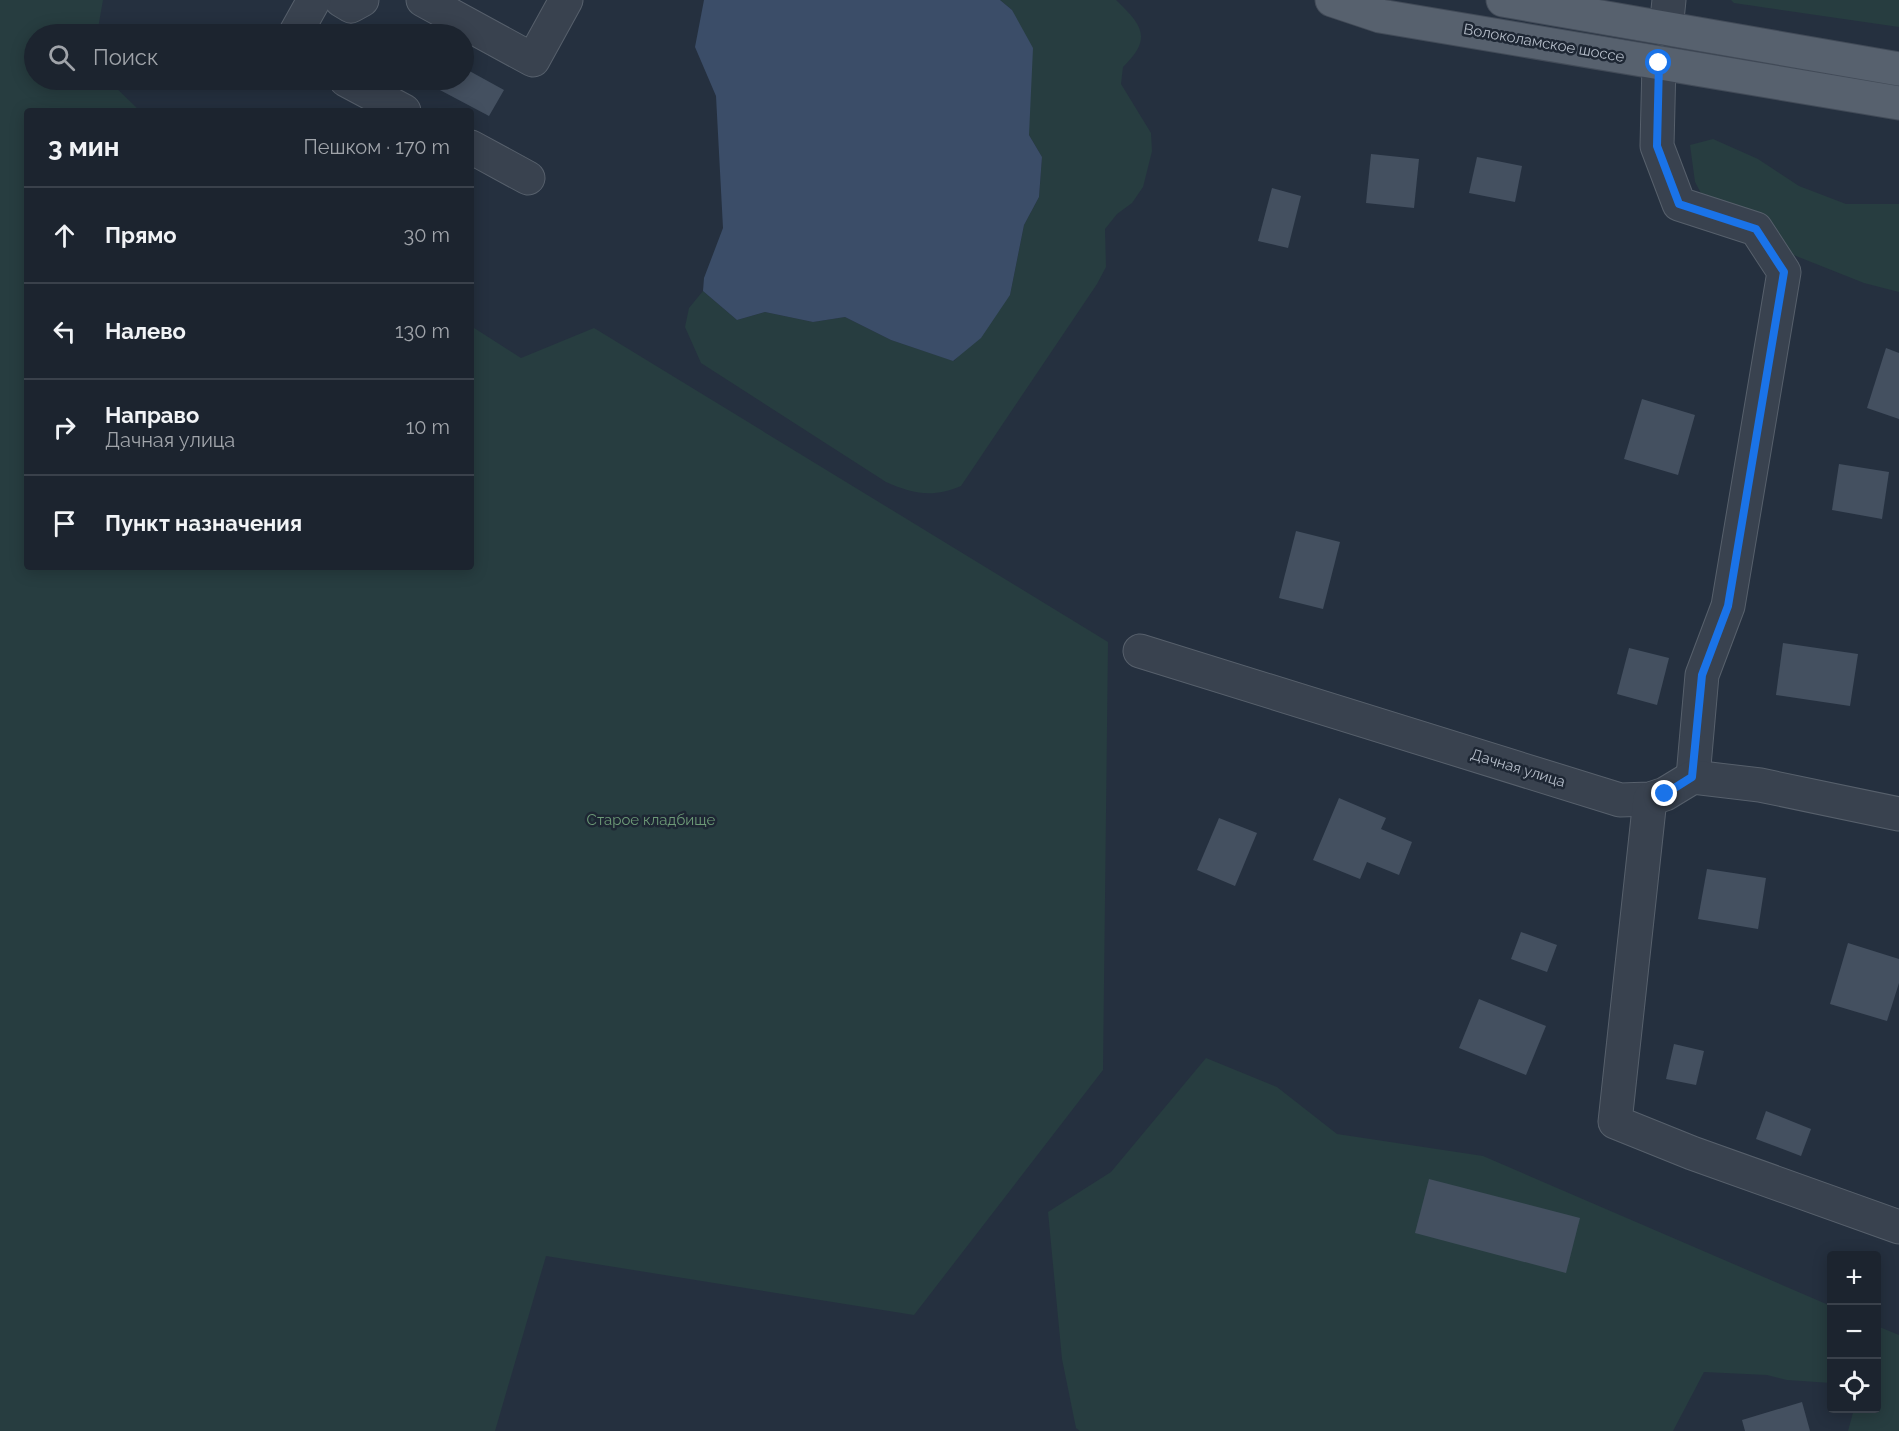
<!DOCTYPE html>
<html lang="ru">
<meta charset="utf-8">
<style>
body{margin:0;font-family:Raleway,sans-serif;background:#252c37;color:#f1f3f6}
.controls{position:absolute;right:18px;bottom:18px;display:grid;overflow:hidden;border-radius:6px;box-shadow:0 3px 15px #0003}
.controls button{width:54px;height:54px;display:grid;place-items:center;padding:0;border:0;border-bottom:2px solid #3a414b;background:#1c242f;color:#f1f3f6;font:30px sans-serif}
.stop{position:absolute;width:18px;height:18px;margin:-14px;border:4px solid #1a73e8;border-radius:50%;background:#fff}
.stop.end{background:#1a73e8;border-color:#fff;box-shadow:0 2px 6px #0008}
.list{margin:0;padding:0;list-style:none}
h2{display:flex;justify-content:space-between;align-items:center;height:78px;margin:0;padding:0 24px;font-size:26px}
h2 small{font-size:20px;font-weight:400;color:#a0a4aa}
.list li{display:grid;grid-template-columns:39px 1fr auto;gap:18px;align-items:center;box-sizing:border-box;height:96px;padding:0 24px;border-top:2px solid #3a414b}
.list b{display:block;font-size:22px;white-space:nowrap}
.list p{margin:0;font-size:20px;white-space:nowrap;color:#a0a4aa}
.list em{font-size:20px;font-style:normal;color:#a0a4aa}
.icon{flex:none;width:33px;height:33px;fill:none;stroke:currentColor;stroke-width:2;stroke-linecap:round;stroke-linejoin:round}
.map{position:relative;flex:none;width:1899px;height:1431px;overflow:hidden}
.search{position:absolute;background:#1c242f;box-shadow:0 3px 15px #0003;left:24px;top:24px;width:450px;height:66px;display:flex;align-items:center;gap:15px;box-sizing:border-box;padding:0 21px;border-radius:33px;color:#a0a4aa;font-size:22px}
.panel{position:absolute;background:#1c242f;box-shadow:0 3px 15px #0003;left:24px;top:108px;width:450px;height:462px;border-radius:6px}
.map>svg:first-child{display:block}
.green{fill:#273d40}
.water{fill:#3b4d68}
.building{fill:#445060}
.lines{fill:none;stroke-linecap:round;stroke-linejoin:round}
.minor-casing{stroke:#57606c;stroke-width:35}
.major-casing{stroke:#424b58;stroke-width:35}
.minor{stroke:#39424f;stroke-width:33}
.major{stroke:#57616e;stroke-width:33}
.route{stroke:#1a73e8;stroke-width:8}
.labels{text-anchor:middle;stroke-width:5;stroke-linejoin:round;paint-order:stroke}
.street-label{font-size:15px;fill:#b5bdc9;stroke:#1e2734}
.park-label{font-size:15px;fill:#6d9a77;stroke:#1e2734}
</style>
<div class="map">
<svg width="1899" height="1431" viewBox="0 0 1899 1431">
<rect width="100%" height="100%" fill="#25303f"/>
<g class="green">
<path d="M0,0H103L97,34H34V80H108L140,111H27V567H471V326L521,358L594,328L1108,642L1103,1070L914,1315L546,1256L495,1431H0Z"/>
<path d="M1000,0H1116C1142,25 1153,38 1123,67L1121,84L1151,133L1152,151L1143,187L1132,203L1117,214L1105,229L1106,267L1097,284L961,486C933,498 913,494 886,482L701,363L685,327L689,308L703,291L737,320L765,312L813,322L845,317L891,340L954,361L1010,295L1024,225L1039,197L1042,157L1029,135V96L1012,10Z"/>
<path d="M1731,0H1899V27L1734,3Z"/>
<path d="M1713,139L1758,159L1799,186L1846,204H1899V292L1864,283L1718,225L1695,182L1690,145Z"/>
<path d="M1206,1058L1277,1087L1337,1134L1483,1156L1831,1306V1383L1787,1380L1767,1375L1704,1372L1673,1431H1080L1076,1428L1062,1359L1048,1212L1111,1172Z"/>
<path d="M1877,1326L1899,1335V1431H1848L1854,1409L1876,1408Z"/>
</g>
<path class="water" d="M704,0H1000L1012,10L1033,48L1029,135L1042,157L1039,197L1024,225L1010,295L981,338L953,361L891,340L845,317L813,322L765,312L737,320L703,291L704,278L723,228L716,96L695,47Z"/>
<g class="building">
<path d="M464,68L504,90L489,116L421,80H464Z"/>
<path d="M1371,154L1419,159L1414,208L1366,203Z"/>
<path d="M1477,157L1522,166L1515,202L1469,193Z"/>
<path d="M1272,188L1301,196L1288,248L1258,241Z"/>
<path d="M1886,348L1899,353V419L1867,408Z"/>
<path d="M1642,399L1695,415L1678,475L1624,459Z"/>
<path d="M1839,464L1889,472L1882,519L1832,510Z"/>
<path d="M1296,531L1340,542L1323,609L1279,598Z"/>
<path d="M1783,643L1858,654L1850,706L1776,695Z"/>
<path d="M1629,648L1669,658L1657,705L1617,694Z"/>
<path d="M1339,798L1386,818L1381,829L1412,842L1399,875L1367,862L1360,879L1313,860Z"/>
<path d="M1219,818L1257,833L1235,886L1197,870Z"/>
<path d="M1707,869L1766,878L1758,929L1698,919Z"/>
<path d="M1521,932L1557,945L1547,972L1511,959Z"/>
<path d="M1848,943L1899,959V983L1887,1021L1830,1004Z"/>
<path d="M1479,999L1546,1026L1526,1075L1459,1048Z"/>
<path d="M1674,1044L1704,1051L1696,1085L1666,1079Z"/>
<path d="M1766,1111L1811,1129L1801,1156L1756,1139Z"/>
<path d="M1429,1179L1580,1218L1566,1273L1415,1233Z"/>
<path d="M1802,1402L1810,1431H1745L1742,1420Z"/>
</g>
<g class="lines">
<defs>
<g id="minor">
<path d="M341,0L351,6L362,0"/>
<path d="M423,0L533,60L566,0"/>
<path d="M1666,29L1669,0"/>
<path d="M295,34L314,0"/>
<path d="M1659,63L1657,146L1679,204L1756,229L1784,272L1728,606L1702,675L1693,777"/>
<path d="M346,80L404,111"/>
<path d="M471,147L528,178"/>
<path d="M1140,651L1620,800L1650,799L1665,794L1693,777L1760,785L1899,814"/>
<path d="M1650,799L1615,1122L1692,1153L1899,1227"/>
</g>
<g id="major">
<path d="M1332,0L1380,16L1899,103"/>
<path d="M1503,0L1899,69"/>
</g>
</defs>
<use href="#minor" class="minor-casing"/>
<use href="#major" class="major-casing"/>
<use href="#minor" class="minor"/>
<use href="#major" class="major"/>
</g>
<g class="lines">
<path class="route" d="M1659,63L1657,146L1679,204L1756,229L1784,272L1728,606L1702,675L1692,777L1665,794"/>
</g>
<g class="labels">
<g class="street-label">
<text transform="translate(1544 43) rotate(10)" y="5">Волоколамское шоссе</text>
<text transform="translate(1518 768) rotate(17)" y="5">Дачная улица</text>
</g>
<g class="park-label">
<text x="651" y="825">Старое кладбище</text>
</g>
</g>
</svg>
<div class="controls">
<button>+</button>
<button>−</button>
<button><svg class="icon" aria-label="locate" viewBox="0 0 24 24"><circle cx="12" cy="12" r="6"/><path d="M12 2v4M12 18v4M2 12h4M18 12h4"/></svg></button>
</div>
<div class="stop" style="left:1659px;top:63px"></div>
<div class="stop end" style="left:1665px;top:794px"></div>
<div class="search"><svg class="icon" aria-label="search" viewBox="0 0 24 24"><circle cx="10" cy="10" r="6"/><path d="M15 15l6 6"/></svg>Поиск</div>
<section class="panel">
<h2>3 мин<small>Пешком · 170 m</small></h2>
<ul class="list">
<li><svg class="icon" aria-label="ahead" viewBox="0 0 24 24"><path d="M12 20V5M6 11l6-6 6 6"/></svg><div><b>Прямо</b></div><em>30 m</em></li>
<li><svg class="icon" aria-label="left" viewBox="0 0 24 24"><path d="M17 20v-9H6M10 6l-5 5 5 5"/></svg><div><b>Налево</b></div><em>130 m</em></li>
<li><svg class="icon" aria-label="right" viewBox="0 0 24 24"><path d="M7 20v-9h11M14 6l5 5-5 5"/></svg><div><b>Направо</b><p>Дачная улица</p></div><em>10 m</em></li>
<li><svg class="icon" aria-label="arrive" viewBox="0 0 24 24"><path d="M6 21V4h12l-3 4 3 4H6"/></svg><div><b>Пункт назначения</b></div></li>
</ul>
</section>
</div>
